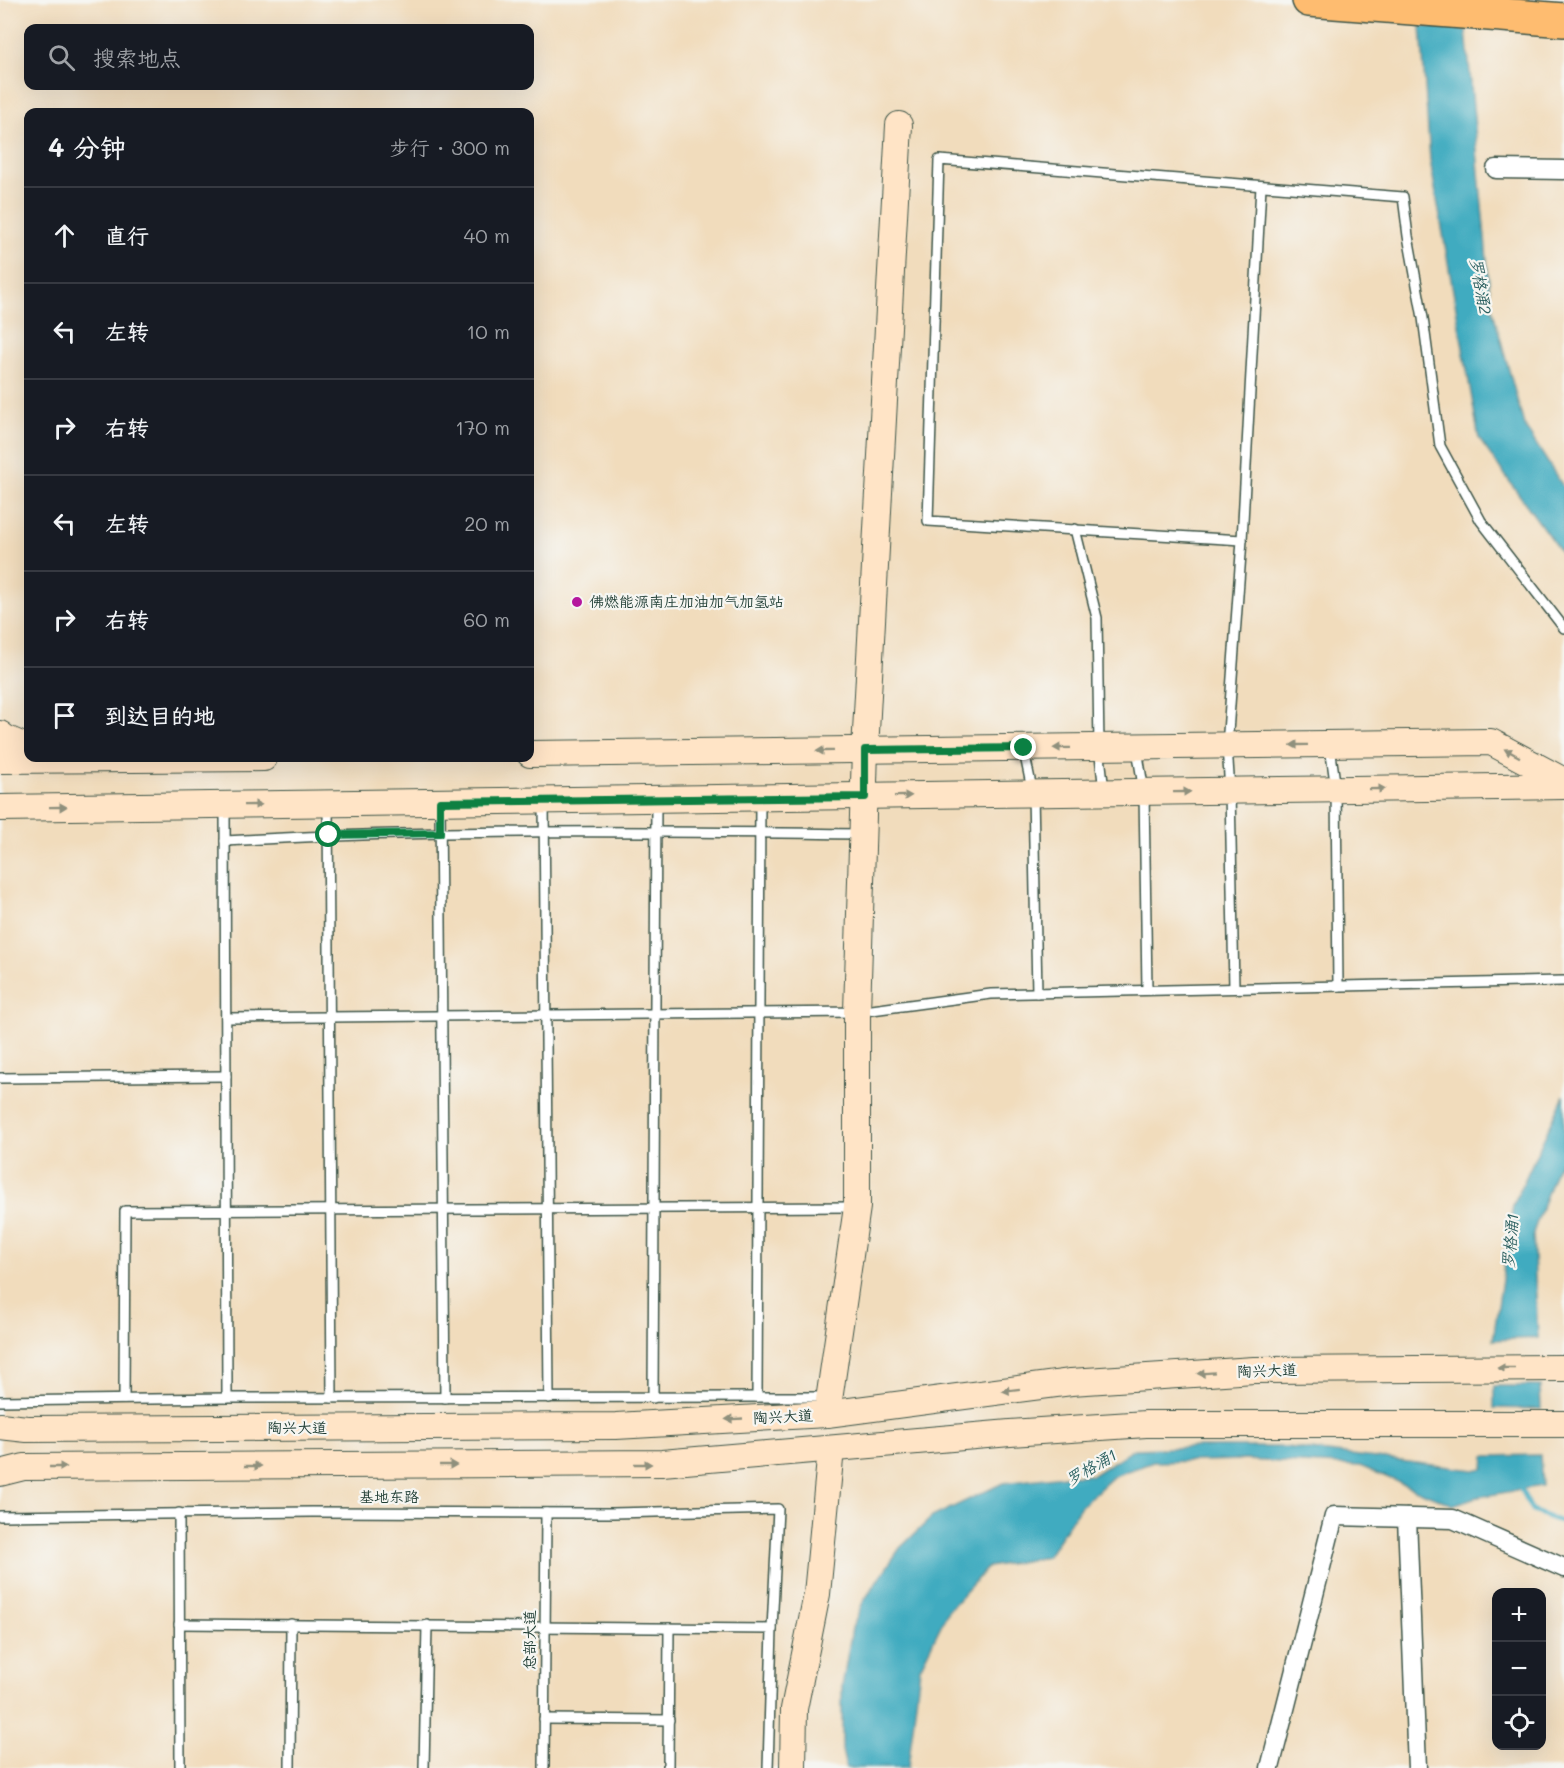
<!DOCTYPE html>
<html lang="zh">
<meta charset="utf-8">
<style>
body{margin:0;font-family:Mali,"LXGW WenKai TC",sans-serif;background:#20242c;color:#f1f3f6}
.controls{position:absolute;right:18px;bottom:18px;display:grid;overflow:hidden;border-radius:12px;box-shadow:0 6px 24px #0002}
.controls button{width:54px;height:54px;display:grid;place-items:center;padding:0;border:0;border-bottom:2px solid #363941;background:#171b24;color:#f1f3f6;font:30px sans-serif}
.stop{position:absolute;width:18px;height:18px;margin:-14px;border:4px solid #0b8043;border-radius:50%;background:#fff}
.stop.end{background:#0b8043;border-color:#fff;box-shadow:0 2px 6px #0008}
.list{margin:0;padding:0;list-style:none}
h2{display:flex;justify-content:space-between;align-items:center;height:78px;margin:0;padding:0 24px;font-size:26px}
h2 small{font-size:20px;font-weight:400;color:#9ea1a6}
.list li{display:grid;grid-template-columns:39px 1fr auto;gap:18px;align-items:center;box-sizing:border-box;height:96px;padding:0 24px;border-top:2px solid #363941}
.list b{display:block;font-size:22px;white-space:nowrap}
.list em{font-size:20px;font-style:normal;color:#9ea1a6}
.icon{flex:none;width:33px;height:33px;fill:none;stroke:currentColor;stroke-width:2;stroke-linecap:round;stroke-linejoin:round}
.map{position:relative;flex:none;width:1564px;height:1768px;overflow:hidden}
.search{position:absolute;background:#171b24;box-shadow:0 6px 24px #0002;left:24px;top:24px;width:510px;height:66px;display:flex;align-items:center;gap:15px;box-sizing:border-box;padding:0 21px;border-radius:12px;color:#9ea1a6;font-size:22px}
.panel{position:absolute;background:#171b24;box-shadow:0 6px 24px #0002;left:24px;top:108px;width:510px;height:654px;border-radius:12px}
.map>svg:first-child{display:block}
.water{fill:#41abc0;stroke:#30747a;stroke-width:1.5}
.lines{fill:none;stroke-linecap:round;stroke-linejoin:round}
.stream{stroke:#41abc0;stroke-width:5}
.lane-casing{stroke:#3e5548;stroke-width:12}
.street-casing{stroke:#3e5548;stroke-width:21}
.secondary-casing{stroke:#3e5548;stroke-width:28}
.highway-casing{stroke:#3e5548;stroke-width:36}
.lane{stroke:#fff;stroke-width:9}
.street{stroke:#fff;stroke-width:18}
.secondary{stroke:#ffe4c6;stroke-width:26}
.highway{stroke:#febc70;stroke-width:33}
.oneway{fill:#8f907d}
.route{stroke:#0b8043;stroke-width:8}
.poi-dot{fill:#b5179e;stroke:#f6f6f2;stroke-width:2}
.labels{text-anchor:middle;stroke-width:4.5;stroke-linejoin:round;paint-order:stroke}
.poi-label{font-size:15px;fill:#1f3d34;stroke:#f6f6f2;text-anchor:start}
.street-label{font-size:15px;fill:#1f3d34;stroke:#f6f6f2}
.water-label{font-size:16px;font-style:italic;fill:#295e5e;stroke:#f6f6f2}
</style>
<div class="map">
<svg width="1564" height="1768" viewBox="0 0 1564 1768">
<rect width="100%" height="100%" fill="#f6f6f2"/>
<filter id="ink" filterUnits="userSpaceOnUse"><feTurbulence type="fractalNoise" baseFrequency=".0167" numOctaves="2"/><feDisplacementMap in="SourceGraphic" scale="12" xChannelSelector="R" yChannelSelector="G"/><feConvolveMatrix kernelMatrix="1 2 1 2 8 2 1 2 1" color-interpolation-filters="sRGB"/></filter>
<filter id="wash" filterUnits="userSpaceOnUse"><feTurbulence type="fractalNoise" baseFrequency=".008" numOctaves="4" result="noise"/><feDisplacementMap in="SourceGraphic" scale="24" xChannelSelector="R" yChannelSelector="G"/><feGaussianBlur stdDeviation="1.35" result="paint"/><feColorMatrix in="noise" values="0 0 0 0 0 0 0 0 0 0 0 0 0 0 0 0 0 1.4 0 .05"/><feComposite in="paint" operator="in"/></filter>
<g filter="url(#wash)">
<rect width="100%" height="100%" fill="#f1dcbc"/>
<g class="water">
<path d="M1421,26L1466,30L1491,304L1524,425L1564,488V557L1479,439L1430,160Z"/>
<path d="M1564,1095V1155L1554,1174L1533,1233L1538,1338L1493,1340L1513,1205Z"/>
<path d="M1494,1386H1540L1541,1409L1494,1408Z"/>
<path d="M1200,1447H1286L1474,1470L1484,1468L1485,1456L1540,1455L1542,1486L1473,1498L1453,1505L1360,1466L1245,1460L1153,1462L1114,1476L1080,1507L1047,1557L988,1567L948,1611L920,1668L908,1768H846L842,1750V1687L852,1628L863,1602L900,1548L932,1517L1003,1483L1064,1476L1093,1475L1134,1449Z"/>
</g>
<g class="lines">
<path class="stream" d="M1518,1484L1532,1511L1564,1523"/>
</g>
</g>
<g filter="url(#ink)">
<g class="lines">
<defs>
<g id="lane">
<path d="M1075,529L1097,618L1099,747L1104,791"/>
<path d="M1242,540L1261,186"/>
<path d="M1330,747L1336,789L1338,986"/>
<path d="M1137,749L1144,792L1147,990"/>
<path d="M1024,751L1033,794L1037,993"/>
<path d="M544,801L549,1398"/>
<path d="M328,804L332,1398"/>
<path d="M440,804L445,1398"/>
<path d="M225,807L227,1398"/>
<path d="M225,841C437,829 649,831 862,834"/>
<path d="M1234,988L1230,791L1227,746L1242,540L928,521L939,160L1403,197L1408,236L1423,318L1440,446L1481,521L1564,628"/>
<path d="M226,1018L857,1012L991,994L1564,981"/>
<path d="M0,1078L226,1076"/>
<path d="M757,1397L760,799"/>
<path d="M653,1398L656,800"/>
<path d="M124,1399L125,1211L855,1207"/>
<path d="M0,1401L227,1398L829,1397"/>
<path d="M179,1513L180,1768"/>
<path d="M0,1516L312,1512L613,1513L778,1509L772,1629L768,1768"/>
<path d="M179,1624L772,1629"/>
<path d="M544,1719L669,1720"/>
<path d="M290,1768L291,1624"/>
<path d="M424,1768L427,1625"/>
<path d="M544,1768L546,1513"/>
<path d="M668,1768L669,1628"/>
</g>
<g id="street">
<path d="M1496,169L1564,170"/>
<path d="M1407,1518L1417,1768"/>
<path d="M1270,1768L1334,1516L1453,1519L1564,1568"/>
</g>
<g id="secondary">
<path d="M0,734L5,738L28,748"/>
<path d="M530,754L1491,742L1564,781"/>
<path d="M0,760L264,758"/>
<path d="M0,808L1564,786"/>
<path d="M827,1414L857,1207V1012L865,750L899,125"/>
<path d="M0,1426L27,1429L616,1426L827,1414L1071,1382L1254,1370L1564,1368"/>
<path d="M0,1473L24,1467L662,1463L1010,1433L1146,1424H1564"/>
<path d="M793,1768L794,1709L817,1594L831,1449"/>
</g>
<path id="highway" d="M1309,0L1564,20"/>
</defs>
<use href="#lane" class="lane-casing"/>
<use href="#street" class="street-casing"/>
<use href="#secondary" class="secondary-casing"/>
<use href="#highway" class="highway-casing"/>
<use href="#lane" class="lane"/>
<use href="#street" class="street"/>
<use href="#secondary" class="secondary"/>
<use href="#highway" class="highway"/>
</g>
<defs><path id="oneway-solid" d="M-6-.8H1V-3.2L6.5 0L1 3.2V.8H-6Z" transform="scale(1.5)"/></defs>
<g class="oneway">
<use href="#oneway-solid" transform="translate(1299 745) rotate(179)"/>
<use href="#oneway-solid" transform="translate(1062 748) rotate(179)"/>
<use href="#oneway-solid" transform="translate(825 751) rotate(179)"/>
<use href="#oneway-solid" transform="translate(1512 753) rotate(-152)"/>
<use href="#oneway-solid" transform="translate(1377 789) rotate(-1)"/>
<use href="#oneway-solid" transform="translate(1182 792) rotate(-1)"/>
<use href="#oneway-solid" transform="translate(903 796) rotate(-1)"/>
<use href="#oneway-solid" transform="translate(253 805) rotate(-1)"/>
<use href="#oneway-solid" transform="translate(58 807) rotate(-1)"/>
<use href="#oneway-solid" transform="translate(1506 1368) rotate(180)"/>
<use href="#oneway-solid" transform="translate(1206 1373) rotate(176)"/>
<use href="#oneway-solid" transform="translate(1011 1390) rotate(173)"/>
<use href="#oneway-solid" transform="translate(734 1419) rotate(177)"/>
<use href="#oneway-solid" transform="translate(643 1464)"/>
<use href="#oneway-solid" transform="translate(448 1465)"/>
<use href="#oneway-solid" transform="translate(253 1466)"/>
<use href="#oneway-solid" transform="translate(58 1467)"/>
</g>
</g>
<g class="lines" filter="url(#ink)">
<path class="route" d="M329,835L440,833V802L865,797V750L1024,748"/>
</g>
<circle class="poi-dot" cx="577" cy="602" r="6"/>
<g class="labels">
<g class="poi-label">
<text x="589" y="607">佛燃能源南庄加油加气加氢站</text>
</g>
<g class="street-label">
<text transform="translate(1267 1371) rotate(-2)" y="5">陶兴大道</text>
<text transform="translate(783 1417) rotate(-3)" y="5">陶兴大道</text>
<text x="297" y="1433">陶兴大道</text>
<text x="389" y="1502">基地东路</text>
<text transform="translate(530 1640) rotate(-90)" y="5">总部大道</text>
</g>
<g class="water-label">
<text transform="translate(1481 286) rotate(80)" y="6">罗格涌2</text>
<text transform="translate(1510 1241) rotate(-85)" y="6">罗格涌1</text>
<text transform="translate(1091 1467) rotate(-30)" y="6">罗格涌1</text>
</g>
</g>
</svg>
<div class="controls">
<button>+</button>
<button>−</button>
<button><svg class="icon" aria-label="locate" viewBox="0 0 24 24"><circle cx="12" cy="12" r="6"/><path d="M12 2v4M12 18v4M2 12h4M18 12h4"/></svg></button>
</div>
<div class="stop" style="left:329px;top:835px"></div>
<div class="stop end" style="left:1024px;top:748px"></div>
<div class="search"><svg class="icon" aria-label="search" viewBox="0 0 24 24"><circle cx="10" cy="10" r="6"/><path d="M15 15l6 6"/></svg>搜索地点</div>
<section class="panel">
<h2>4 分钟<small>步行 · 300 m</small></h2>
<ul class="list">
<li><svg class="icon" aria-label="ahead" viewBox="0 0 24 24"><path d="M12 20V5M6 11l6-6 6 6"/></svg><div><b>直行</b></div><em>40 m</em></li>
<li><svg class="icon" aria-label="left" viewBox="0 0 24 24"><path d="M17 20v-9H6M10 6l-5 5 5 5"/></svg><div><b>左转</b></div><em>10 m</em></li>
<li><svg class="icon" aria-label="right" viewBox="0 0 24 24"><path d="M7 20v-9h11M14 6l5 5-5 5"/></svg><div><b>右转</b></div><em>170 m</em></li>
<li><svg class="icon" aria-label="left" viewBox="0 0 24 24"><path d="M17 20v-9H6M10 6l-5 5 5 5"/></svg><div><b>左转</b></div><em>20 m</em></li>
<li><svg class="icon" aria-label="right" viewBox="0 0 24 24"><path d="M7 20v-9h11M14 6l5 5-5 5"/></svg><div><b>右转</b></div><em>60 m</em></li>
<li><svg class="icon" aria-label="arrive" viewBox="0 0 24 24"><path d="M6 21V4h12l-3 4 3 4H6"/></svg><div><b>到达目的地</b></div></li>
</ul>
</section>
</div>
